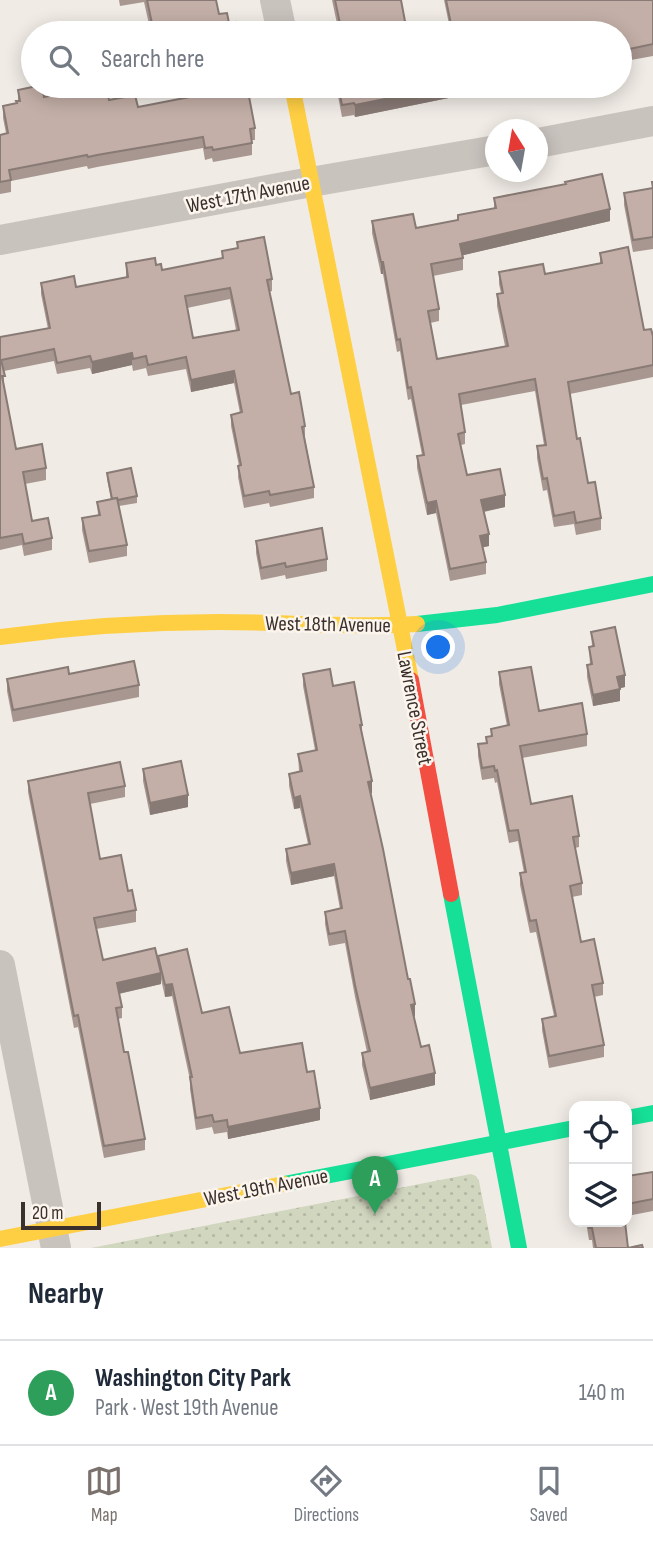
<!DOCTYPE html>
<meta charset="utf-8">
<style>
body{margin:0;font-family:"Sofia Sans Condensed",sans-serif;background:#f6f6f7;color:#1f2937}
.controls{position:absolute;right:21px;bottom:21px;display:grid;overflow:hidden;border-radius:14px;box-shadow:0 4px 18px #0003}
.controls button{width:63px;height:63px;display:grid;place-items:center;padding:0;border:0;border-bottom:2px solid #e0e1e3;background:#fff;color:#1f2937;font:35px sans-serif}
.compass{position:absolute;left:485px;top:119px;width:63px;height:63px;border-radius:50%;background:#fff;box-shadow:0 4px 18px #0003;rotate:349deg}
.scale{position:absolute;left:21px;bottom:18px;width:80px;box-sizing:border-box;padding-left:7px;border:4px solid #3b302b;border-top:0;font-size:19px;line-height:24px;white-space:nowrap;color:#3b302b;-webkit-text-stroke:5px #fbf5ee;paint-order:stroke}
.you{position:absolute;left:439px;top:648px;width:24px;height:24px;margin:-18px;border:5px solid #fff;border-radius:50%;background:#1a73e8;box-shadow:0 0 0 10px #1a73e833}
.badge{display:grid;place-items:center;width:46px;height:46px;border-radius:50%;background:#7a716c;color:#fff;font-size:23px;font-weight:700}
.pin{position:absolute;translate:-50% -58px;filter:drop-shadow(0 2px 4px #0008)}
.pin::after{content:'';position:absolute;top:37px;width:24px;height:21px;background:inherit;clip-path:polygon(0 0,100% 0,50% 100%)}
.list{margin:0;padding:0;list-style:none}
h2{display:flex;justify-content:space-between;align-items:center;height:91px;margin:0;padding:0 28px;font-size:30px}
h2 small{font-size:23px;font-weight:400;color:#747a83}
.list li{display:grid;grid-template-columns:46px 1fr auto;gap:21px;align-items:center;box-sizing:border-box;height:105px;padding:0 28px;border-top:2px solid #e0e1e3}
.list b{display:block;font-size:26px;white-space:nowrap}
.list p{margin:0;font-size:23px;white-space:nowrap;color:#747a83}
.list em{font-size:23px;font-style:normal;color:#747a83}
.icon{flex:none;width:38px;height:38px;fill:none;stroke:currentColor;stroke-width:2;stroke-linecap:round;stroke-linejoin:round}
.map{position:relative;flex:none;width:653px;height:1248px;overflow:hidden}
.search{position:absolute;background:#fff;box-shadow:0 4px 18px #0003;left:21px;right:21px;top:21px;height:77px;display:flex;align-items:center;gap:18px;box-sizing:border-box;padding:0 24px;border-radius:38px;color:#747a83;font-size:26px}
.sheet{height:196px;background:#fff}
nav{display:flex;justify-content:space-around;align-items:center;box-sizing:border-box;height:98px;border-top:2px solid #e0e1e3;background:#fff;font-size:19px;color:#747a83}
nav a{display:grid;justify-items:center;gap:4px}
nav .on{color:#7a716c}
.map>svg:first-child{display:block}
.park{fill:url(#park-dots)}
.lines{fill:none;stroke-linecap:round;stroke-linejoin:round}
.street{stroke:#c9c3be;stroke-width:30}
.fast{stroke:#16e098;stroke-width:16}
.slow{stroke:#ffcf43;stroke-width:16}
.jam{stroke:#f24e42;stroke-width:16}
.wall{fill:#a89690;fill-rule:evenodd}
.shaded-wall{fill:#887a75}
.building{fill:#c3afa7;stroke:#887a75;stroke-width:2;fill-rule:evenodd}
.labels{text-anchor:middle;stroke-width:5;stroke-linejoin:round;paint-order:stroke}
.street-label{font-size:21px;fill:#3b302b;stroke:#fbf5ee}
</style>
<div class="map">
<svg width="653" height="1248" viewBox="0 0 653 1248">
<defs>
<pattern id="park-dots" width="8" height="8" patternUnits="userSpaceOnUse" patternTransform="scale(1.75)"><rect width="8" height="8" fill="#d1d6bf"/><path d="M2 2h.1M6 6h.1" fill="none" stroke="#b4b8a4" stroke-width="1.8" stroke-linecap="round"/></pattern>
</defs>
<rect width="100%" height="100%" fill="#f0ebe5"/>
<path class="park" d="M471,1174L476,1176L479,1181L492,1248H91Z"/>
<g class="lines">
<g class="street">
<path d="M275,0L282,33"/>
<path d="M538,143L653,121"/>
<path d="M0,240L311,182L496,150"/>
<path d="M0,965L56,1248"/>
</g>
<g class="fast">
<path d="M417,624L497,615L653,584"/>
<path d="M451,894L519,1248"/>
<path d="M627,1118L653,1113"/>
<path d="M284,1184L574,1128"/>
</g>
<g class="slow">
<path d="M292,86L411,680"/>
<path d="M0,637C73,627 145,622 219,622C285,622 351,628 417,624"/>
<path d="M0,1239L284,1184"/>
</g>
<path class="jam" d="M411,680L451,894"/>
</g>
<g class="wall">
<path d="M119,0H216L219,14L238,33H151L144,2L120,6Z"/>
<path d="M332,0H401L407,32L449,24L444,0H653V56L620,62V33H339Z"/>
<path d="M190,86H247L255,128V140H252V155L213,162L212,158L205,160L203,148L97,167L88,169L87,166L11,181V192L0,194V135L6,133L3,118V106L16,104L18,101V90L44,97L109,100L138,107L192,97Z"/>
<path d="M332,86H542L484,97L483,91L355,117L354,115L342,117L338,96L334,97Z"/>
<path d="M652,182H653V249L633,252L624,205V193L652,188Z"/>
<path d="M494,198L610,221L463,255V270L433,276L439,309V321L430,323L437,359L505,346L497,306V294L501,293L499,284V272L545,274L600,263V253L644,330L653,336V377L570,394L577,439L588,483L601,518V530L576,535L574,524L554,527L547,490L543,491L537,458V446L544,445L535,391L461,405L465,432V444L461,445L467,475L505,507L484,512L489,546L483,547L486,562V574L450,581L436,513L427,515L417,468V456L422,455L411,399L408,400L400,351L397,352L383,274H381L372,233V221L416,228L458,220V215L494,208Z"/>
<path d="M237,242L272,279V291L269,292L291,394L305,426V438L314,487V498L270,507L269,503L244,508L238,477L239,466L231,426V415L240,413L234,383L191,392L186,369L148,376L146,368L133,371L132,365L92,374L90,368L57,374L54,361L4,371V388L16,449L46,468V480L25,484L32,521L52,538V550L24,556L22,545L0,550V337L48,329L41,294V283L76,287L126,277V263L156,265L162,270L222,258V251L237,248ZM230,299L236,330L193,338L187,308Z"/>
<path d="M107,473L137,496V503L119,506L127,545V556L89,563L82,530V518L98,515L97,502L111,499L107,479Z"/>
<path d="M256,541L327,559V571L286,579L285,575L261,580L256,553Z"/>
<path d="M591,632L625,687L620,688V701L593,706L587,677V665H590L589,647L592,646Z"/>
<path d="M499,672L539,711L587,734V746L522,758L531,804L579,836V847L575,848L582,883V895L572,897L581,942L603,983V995L594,997L604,1045V1057L549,1068L542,1030V1019L554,1016L536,932L530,933L520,885V873H524L518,841L509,843L497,782L495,783L494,778L482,780L478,756V744L486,743V737L491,736V729L507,726L499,684Z"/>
<path d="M69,674L139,685V697L13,722L7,691V679Z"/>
<path d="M303,674L333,686L362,725V731L372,793L370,794L415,1016L414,1017L421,1047L435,1085L370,1100L362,1065V1053L367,1052L355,997L345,943L329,946L325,924V912L340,909L334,876L291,885L286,861V849L308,844L300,808L294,809L289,786V774L299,771L298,754L315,750L303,686Z"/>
<path d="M143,769L188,807L150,815L143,781Z"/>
<path d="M28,781L125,786V797L90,804L100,859L128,891L136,910V922L96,929L103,960L158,963V956L202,1013L240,1053L307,1072L320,1120L228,1139L227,1132L214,1134L212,1127L196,1130L190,1089V1080L172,996L165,997L161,979V984L119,994L122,1007V1018L118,1019L124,1052L145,1139V1150L104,1158L78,1027L74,1028L28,792Z"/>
<path d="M653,1172V1211L627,1216V1176Z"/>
<path d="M586,1222H625L628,1248H643H593L592,1240H589Z"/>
</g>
<g class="shaded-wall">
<path d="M450,86H483V91L355,117V105Z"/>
<path d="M610,209V221L460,256V244Z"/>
<rect x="381" y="262" width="2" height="12"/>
<path d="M132,353V365L92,374V362Z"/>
<path d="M234,371V383L191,392V380Z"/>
<path d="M505,495V507L481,512V500Z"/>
<path d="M436,501V513L427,515V503Z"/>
<path d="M489,534V546L480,548V536Z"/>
<path d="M625,675V687L617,689V677Z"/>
<path d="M620,689V701L593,706V695Z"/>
<path d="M372,781V793L368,794V782Z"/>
<path d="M188,795V807L150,815V803Z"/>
<path d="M300,796V808L294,809V798Z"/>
<path d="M334,864V876L291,885V873Z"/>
<path d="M161,973V984L117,994V983Z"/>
<path d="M172,984V996L165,997V985Z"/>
<path d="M415,1004V1016L411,1017V1005Z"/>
<path d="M435,1073V1085L370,1100V1088Z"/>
<path d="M320,1108V1120L228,1139V1127Z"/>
</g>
<g class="building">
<path d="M147,0H216L219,14L227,13L229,23L236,22L238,33H154Z"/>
<path d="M335,0H401L407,32L451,24L446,0H653V44L620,51V33H342Z"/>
<path d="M37,86H42L44,97L95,86H106L109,100L135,95L138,107L195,96L193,86H247L255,128L250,129L252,143L213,150L212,147L205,148L203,137L97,155L88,157L87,155L9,170L11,180L0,182V135L8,133L3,106L17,103L16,101H20L18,90Z"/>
<path d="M338,86H450L355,105L354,103L342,105Z"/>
<path d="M602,174L610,209L460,244L463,258L431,264L439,309L428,311L437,359L508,346L497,294L503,293L499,272L543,264L545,274L602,263L600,253L628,247L644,330L651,329L653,336V365L568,382L577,439L580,438L588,483L595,482L601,518L576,523L574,512L554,516L547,478L543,479L537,446L546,445L535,379L459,394L465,432L458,434L467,475L500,469L505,495L481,500L489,534L480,536L486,562L450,569L436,501L427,503L417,456L424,455L411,387L408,388L400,339L397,340L383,262H381L372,221L413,214L416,228L458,220V215L496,208L494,198L566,184L565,182Z"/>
<path d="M652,182H653V237L633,240L624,193L653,188Z"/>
<path d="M264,237L272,279L267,280L291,394L299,392L305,426L302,427L314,487L270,495L269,491L244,496L238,466L241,465L231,415L242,412L234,371L191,380L186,357L148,365L146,356L133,359L132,353L92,362L90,356L57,363L54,349L1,360L5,376H2L16,449L42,444L46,468L23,472L32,521L48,518L52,538L24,544L22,534L0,538V337L50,328L41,283L74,276L76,287L128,277L126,263L155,258L156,265L161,264L162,270L223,258L222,251L238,248L237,242ZM230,288L239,330L193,338L185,296Z"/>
<path d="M131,468L137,496L118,500L117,498L112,499L107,473Z"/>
<path d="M117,498L127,545L89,551L82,518L100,515L97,502Z"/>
<path d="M322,528L327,559L286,567L285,563L261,568L256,541Z"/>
<path d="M615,627L625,675L617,677L620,689L593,695L587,665L592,664L589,647L594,646L591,632Z"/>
<path d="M134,661L139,685L13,710L7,679L68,667L69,674Z"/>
<path d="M531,667L539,711L582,703L587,734L520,746L531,804L572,796L579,836L573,837L582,883L570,886L581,942L594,939L603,983L592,985L604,1045L549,1056L542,1019L556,1016L536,920L530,921L520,873L526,872L518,830L509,831L497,770L495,771L494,766L482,768L478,744L487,743L486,737L492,736L491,729L509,725L499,672Z"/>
<path d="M330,669L333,686L354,682L362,725H360L372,781L368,782L383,849L408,979H410L415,1004L411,1005L421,1047L429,1045L435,1073L370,1088L362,1053L370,1051L355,985L345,931L329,934L325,912L342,908L334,864L291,873L286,849L310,844L300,796L294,798L289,774L302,771L298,754L317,750L303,674Z"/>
<path d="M181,761L188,795L150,803L143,769Z"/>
<path d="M120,762L125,786L88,793L100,859L121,855L128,891L132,890L136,910L94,918L103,960L155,948L161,973L117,983L122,1007L116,1008L124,1052H128L145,1139L104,1146L78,1015L74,1016L28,781Z"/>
<path d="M187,949L202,1013L229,1007L240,1053L302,1043L307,1072L314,1071L320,1108L228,1127L227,1120L214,1122L212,1115L196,1118L190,1077H192L172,984L165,985L158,956Z"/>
<path d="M653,1172V1199L627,1204V1176Z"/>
<path d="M588,1222H625L628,1248L642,1245L643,1248H596L592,1228H589Z"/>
</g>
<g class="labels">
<g class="street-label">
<text transform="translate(248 194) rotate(-11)" y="7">West 17th Avenue</text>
<text transform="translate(328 624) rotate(1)" y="7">West 18th Avenue</text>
<text transform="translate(415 708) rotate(79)" y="7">Lawrence Street</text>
<text transform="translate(266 1187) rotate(-11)" y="7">West 19th Avenue</text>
</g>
</g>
</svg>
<div class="controls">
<button><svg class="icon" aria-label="locate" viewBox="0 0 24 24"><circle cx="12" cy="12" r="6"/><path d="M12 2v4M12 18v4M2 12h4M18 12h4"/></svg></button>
<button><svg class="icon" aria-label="layers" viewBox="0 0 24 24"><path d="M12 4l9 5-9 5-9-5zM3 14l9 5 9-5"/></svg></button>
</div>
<svg class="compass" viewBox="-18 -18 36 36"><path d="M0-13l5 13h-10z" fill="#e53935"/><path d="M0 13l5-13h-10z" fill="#747a83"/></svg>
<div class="scale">20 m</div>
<div class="you"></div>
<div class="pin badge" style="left:375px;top:1214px;background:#2e9e5b">A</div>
<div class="search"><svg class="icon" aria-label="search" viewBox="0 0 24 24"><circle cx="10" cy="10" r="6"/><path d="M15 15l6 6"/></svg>Search here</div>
</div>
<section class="sheet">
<h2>Nearby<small></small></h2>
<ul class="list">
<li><span class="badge" style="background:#2e9e5b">A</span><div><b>Washington City Park</b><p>Park · West 19th Avenue</p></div><em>140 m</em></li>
</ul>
</section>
<nav>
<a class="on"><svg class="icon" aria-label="map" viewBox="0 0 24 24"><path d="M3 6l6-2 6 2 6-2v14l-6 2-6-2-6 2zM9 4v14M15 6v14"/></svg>Map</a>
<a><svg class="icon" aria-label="directions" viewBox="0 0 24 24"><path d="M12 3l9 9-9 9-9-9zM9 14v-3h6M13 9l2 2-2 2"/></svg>Directions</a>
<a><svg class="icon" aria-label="saved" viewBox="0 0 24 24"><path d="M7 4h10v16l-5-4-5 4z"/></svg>Saved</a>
</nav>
